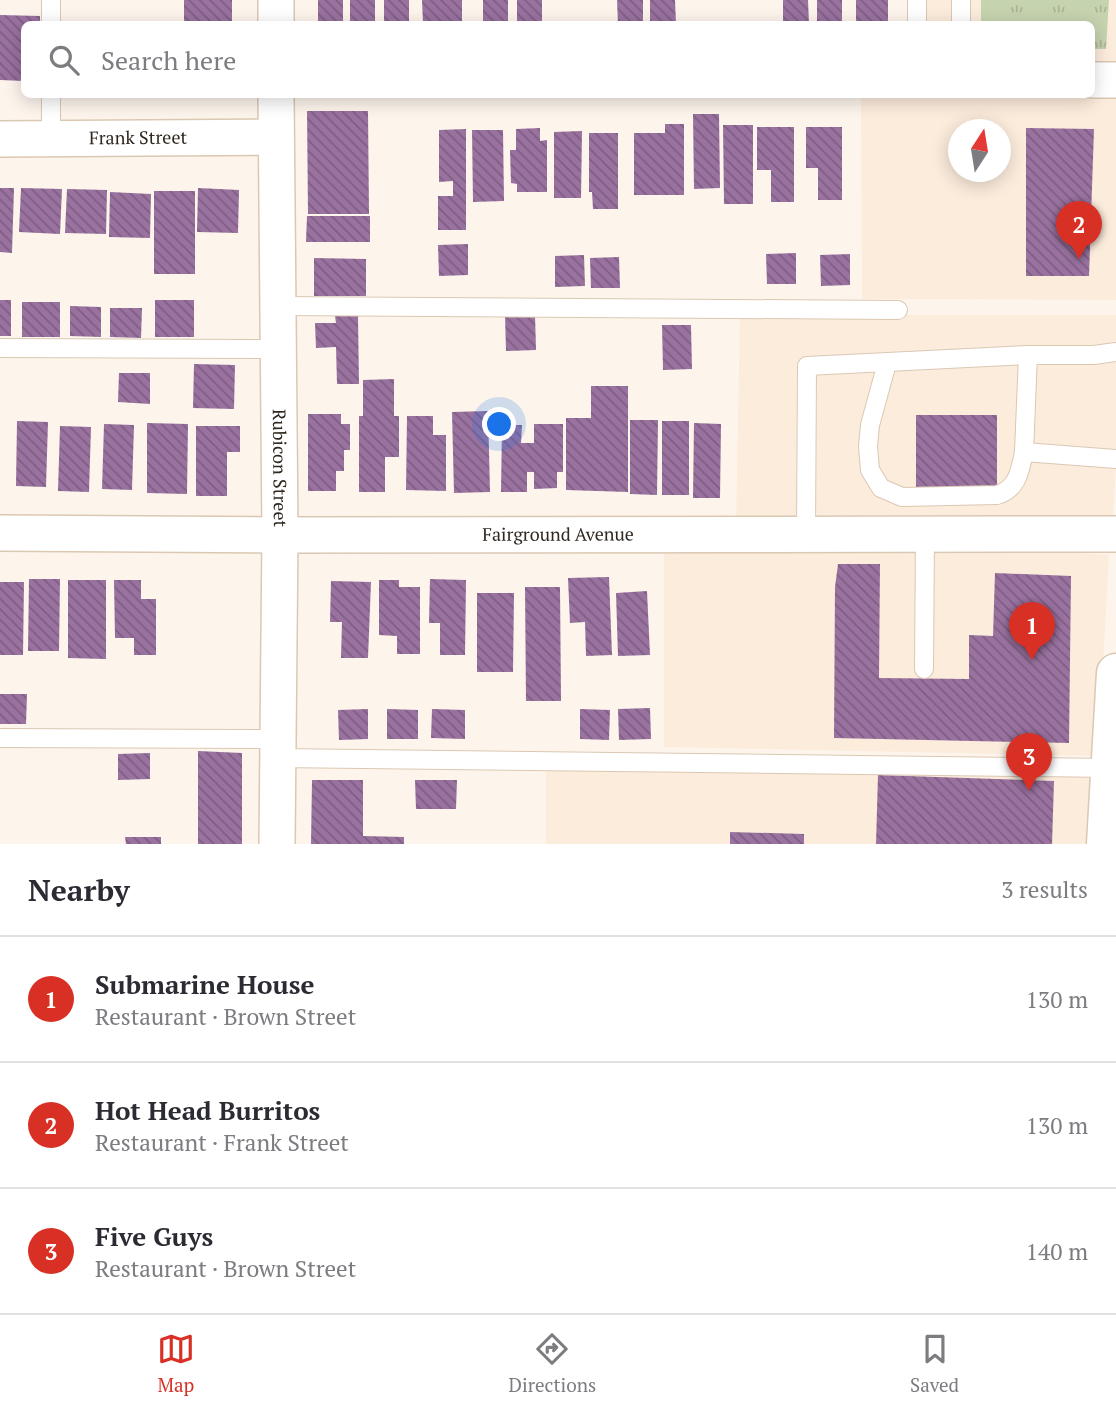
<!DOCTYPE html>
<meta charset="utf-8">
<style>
body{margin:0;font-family:"PT Serif",serif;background:#f2f2f3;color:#2b2b33}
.compass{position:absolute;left:948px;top:119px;width:63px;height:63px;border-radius:50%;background:#fff;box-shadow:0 4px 18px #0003;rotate:12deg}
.you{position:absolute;left:500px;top:425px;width:24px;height:24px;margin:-18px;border:5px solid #fff;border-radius:50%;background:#1a73e8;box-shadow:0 0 0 10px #1a73e833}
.badge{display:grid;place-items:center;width:46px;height:46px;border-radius:50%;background:#d93025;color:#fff;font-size:23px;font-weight:700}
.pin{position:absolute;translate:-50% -58px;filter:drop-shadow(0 2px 4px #0008)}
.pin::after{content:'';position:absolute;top:37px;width:24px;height:21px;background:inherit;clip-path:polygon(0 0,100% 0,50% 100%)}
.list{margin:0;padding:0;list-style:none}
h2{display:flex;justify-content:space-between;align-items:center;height:91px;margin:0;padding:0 28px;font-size:30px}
h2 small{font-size:23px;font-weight:400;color:#7c7c81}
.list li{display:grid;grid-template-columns:46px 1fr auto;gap:21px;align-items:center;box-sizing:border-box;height:126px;padding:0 28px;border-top:2px solid #e1e1e2}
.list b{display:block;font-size:26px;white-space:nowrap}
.list p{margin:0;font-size:23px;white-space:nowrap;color:#7c7c81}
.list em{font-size:23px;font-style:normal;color:#7c7c81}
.icon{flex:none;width:38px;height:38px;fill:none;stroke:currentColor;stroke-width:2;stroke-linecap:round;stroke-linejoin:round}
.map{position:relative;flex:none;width:1116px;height:844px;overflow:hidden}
.search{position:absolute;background:#fff;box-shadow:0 4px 18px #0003;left:21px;right:21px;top:21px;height:77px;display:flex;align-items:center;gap:18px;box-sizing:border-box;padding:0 24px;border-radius:10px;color:#7c7c81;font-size:26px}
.sheet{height:469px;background:#fff}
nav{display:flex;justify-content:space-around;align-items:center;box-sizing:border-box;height:98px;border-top:2px solid #e1e1e2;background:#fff;font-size:19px;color:#7c7c81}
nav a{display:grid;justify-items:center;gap:4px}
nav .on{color:#d93025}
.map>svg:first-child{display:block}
.built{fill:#fcecdc;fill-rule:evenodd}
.park{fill:url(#park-tufts)}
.building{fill:url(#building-back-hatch)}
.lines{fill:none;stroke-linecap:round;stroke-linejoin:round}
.lane-casing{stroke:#dbc8b3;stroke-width:20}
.street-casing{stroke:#dbc8b3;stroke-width:38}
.secondary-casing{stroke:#dbc8b3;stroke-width:41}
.lane{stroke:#fff;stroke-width:18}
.street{stroke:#fff;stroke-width:35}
.secondary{stroke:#fff;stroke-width:38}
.labels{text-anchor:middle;stroke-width:5;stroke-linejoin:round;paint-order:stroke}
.street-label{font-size:18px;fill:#302820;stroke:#fdf5ec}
</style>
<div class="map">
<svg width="1116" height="844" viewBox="0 0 1116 844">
<defs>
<pattern id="park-tufts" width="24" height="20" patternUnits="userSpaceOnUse" patternTransform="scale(1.75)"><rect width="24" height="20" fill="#c6d3af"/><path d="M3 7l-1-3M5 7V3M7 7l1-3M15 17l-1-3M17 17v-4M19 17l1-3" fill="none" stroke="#aab596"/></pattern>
<pattern id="building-back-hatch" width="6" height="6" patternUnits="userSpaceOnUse" patternTransform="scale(1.75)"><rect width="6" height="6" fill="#9a72a0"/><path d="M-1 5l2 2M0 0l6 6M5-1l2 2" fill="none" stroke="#7e5e82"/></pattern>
</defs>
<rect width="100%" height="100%" fill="#fdf5ec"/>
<g class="built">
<path d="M917,0H1116V73H1092V24H917Z"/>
<path d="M861,95H1116V300L862,299ZM958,130H1000V172H958Z"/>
<path d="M740,315H1116V467L1112,528L736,526Z"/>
<path d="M943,543L1109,555L1098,756L664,747V551Z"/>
<path d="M546,762L1095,774L1091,844H546Z"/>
</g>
<path class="park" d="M981,0H1109L1106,49H1092V24H981Z"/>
<g class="building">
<rect x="184" y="0" width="48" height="24"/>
<rect x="318" y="0" width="25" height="24"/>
<rect x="350" y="0" width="25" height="24"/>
<rect x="384" y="0" width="25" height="24"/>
<path d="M422,0H462V24H423Z"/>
<rect x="483" y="0" width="25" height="24"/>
<rect x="517" y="0" width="25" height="24"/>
<path d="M617,0H643V24H618Z"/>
<path d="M650,0H675L676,24H650Z"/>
<path d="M783,0H808L809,24H783Z"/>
<rect x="817" y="0" width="25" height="24"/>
<rect x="856" y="0" width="32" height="24"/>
<path d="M0,15L40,16V24H24V81L0,80Z"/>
<path d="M307,111H368L369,214H308Z"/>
<path d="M693,114H719L720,188L694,189Z"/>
<path d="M665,124H684V195H634V133H665Z"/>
<path d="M723,125H753V204H724Z"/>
<path d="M757,127H794V202H771V170H757Z"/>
<path d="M806,127H842V200H818V168H806Z"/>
<path d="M540,128V141L547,140V192H517V184L511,183L510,150H516V129Z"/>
<path d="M1026,128L1094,129L1089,276H1026Z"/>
<path d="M466,129V230H438V196H453V181L439,182V130Z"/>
<path d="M472,130H503L504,201L473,202Z"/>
<path d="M582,131L581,198H554V132Z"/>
<path d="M589,133H618V209H593L592,192H589Z"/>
<path d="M0,188H14L12,253L0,252Z"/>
<path d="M21,188L62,189L60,234L19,232Z"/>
<path d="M198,188L239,190L238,233L197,232Z"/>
<path d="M67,189L107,190L106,234L65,233Z"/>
<rect x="154" y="191" width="41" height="83"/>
<path d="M110,192L151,194L150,238L109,237Z"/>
<path d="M307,216H370V242H306Z"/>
<path d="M468,244V275L439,276L438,245Z"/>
<path d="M796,253V284H767L766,254Z"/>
<path d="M850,254V285L821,286L820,255Z"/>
<path d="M584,255L585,286L555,287V256Z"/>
<path d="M619,257L620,288H591L590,258Z"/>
<path d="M314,258L366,259V296H314Z"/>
<rect x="0" y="300" width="11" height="36"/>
<rect x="155" y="300" width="39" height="37"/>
<rect x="22" y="302" width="38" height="35"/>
<path d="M70,306L101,307V337L70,336Z"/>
<path d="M110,308H142L141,338L110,337Z"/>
<path d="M358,315L359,384H337L336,347L316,348L315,323H336L335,316Z"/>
<path d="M505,315H535L536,350L506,351Z"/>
<path d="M662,325H691L692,369L663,370Z"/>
<path d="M194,364L235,365L234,409L193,408Z"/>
<path d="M119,373H150V404L118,402Z"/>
<path d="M394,379V416H399V457H385V492H359V416H363V380Z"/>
<path d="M591,386H628V492L566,490V418H591Z"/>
<path d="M488,411L490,492L454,493L452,412Z"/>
<path d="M308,414H341V424H350V450H344V471H336V491H308Z"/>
<rect x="916" y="415" width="81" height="72"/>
<path d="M407,416H433V435H446V491L406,490Z"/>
<path d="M630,420H658L657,495L630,494Z"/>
<path d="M17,421L48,422L46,487L16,486Z"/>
<rect x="662" y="421" width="27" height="74"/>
<path d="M147,423L188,424L187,494L147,493Z"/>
<path d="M694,423L721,424L720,498H693Z"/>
<path d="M104,424L134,425L132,490L102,489Z"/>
<path d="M534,424H563V472H557V488L534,489V472H527V492H501L502,425H522L521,443H534Z"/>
<path d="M60,426L91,427L89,492L58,491Z"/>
<path d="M196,426H240V452H227V496H196Z"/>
<path d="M838,564H880L879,678L969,679V635L993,636L995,573L1071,576L1069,743L834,738L835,587Z"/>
<path d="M609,577L612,655L586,656L585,622L570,623L568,578Z"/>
<path d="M29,579H60L59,651H28Z"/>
<path d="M430,579L466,580L465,655H440V623H429Z"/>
<path d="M68,580H106V659L68,658Z"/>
<path d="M114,580H141V599H156V655H134V638H115Z"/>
<path d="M379,580H399V587H420V654H397V636L379,635Z"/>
<path d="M331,581L371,582L368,658H341L342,622H330Z"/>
<path d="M0,582H24L23,655H0Z"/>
<path d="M525,587H560L561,701H526Z"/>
<path d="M647,591L650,655L618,656L616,593Z"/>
<path d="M477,593H514L513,672H477Z"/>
<path d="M0,694H27L26,724H0Z"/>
<path d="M650,708L651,739L619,740L618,709Z"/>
<path d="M368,709V739L339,740L338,710Z"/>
<path d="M387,709L418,710V739H387Z"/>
<path d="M432,709L465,710V739L431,738Z"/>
<path d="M580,709L610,710L609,740L580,739Z"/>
<path d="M198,751L242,753V844H198Z"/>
<path d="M150,753V779L118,780V754Z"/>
<path d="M878,775L1054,781L1052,844H876Z"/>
<path d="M312,780H363V836L404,837V844H311Z"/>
<path d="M415,780H457L456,809H416Z"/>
<path d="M730,832L804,834V844H730Z"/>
<path d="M125,837H161V844H126Z"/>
</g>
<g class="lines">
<defs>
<g id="lane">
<path d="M961,0V24"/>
<path d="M51,24V0"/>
<path d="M917,24V0"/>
<path d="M51,94V140"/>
<path d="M278,306L898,310"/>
<path d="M0,348L278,349"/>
<path d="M887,363L870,425L868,446L870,470L881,488L902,497L997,495C1018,489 1020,470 1024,452L1028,355"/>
<path d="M1024,452L1116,459"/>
<path d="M806,535L807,366L1028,355H1094L1116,352"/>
<path d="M924,669L925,534"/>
<path d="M0,738L277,739"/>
<path d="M277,758L1111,768"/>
</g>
<g id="street">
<path d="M276,24V0"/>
<path d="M1092,80H1116"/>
<path id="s1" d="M276,94L280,535L277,844"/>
<path id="s2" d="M0,139L275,137"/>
<path id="s3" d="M0,533L280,535L1116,534"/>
</g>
<path id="secondary" d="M1106,844L1116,673"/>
</defs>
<use href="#lane" class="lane-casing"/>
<use href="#street" class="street-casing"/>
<use href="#secondary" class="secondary-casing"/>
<use href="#lane" class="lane"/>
<use href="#street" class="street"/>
<use href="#secondary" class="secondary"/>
</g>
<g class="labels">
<g class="street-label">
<text dy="6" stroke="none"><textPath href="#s2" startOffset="138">Frank Street</textPath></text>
<text dy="6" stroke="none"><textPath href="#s1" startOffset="374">Rubicon Street</textPath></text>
<text dy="6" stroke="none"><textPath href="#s3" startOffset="558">Fairground Avenue</textPath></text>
</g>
</g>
</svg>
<svg class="compass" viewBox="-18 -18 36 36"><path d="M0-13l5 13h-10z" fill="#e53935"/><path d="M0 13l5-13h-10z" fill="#7c7c81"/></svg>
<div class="you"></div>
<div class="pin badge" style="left:1032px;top:660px">1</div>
<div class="pin badge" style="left:1079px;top:259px">2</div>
<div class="pin badge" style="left:1029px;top:791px">3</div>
<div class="search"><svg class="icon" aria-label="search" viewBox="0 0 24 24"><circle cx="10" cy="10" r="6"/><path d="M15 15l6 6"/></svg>Search here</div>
</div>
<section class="sheet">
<h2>Nearby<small>3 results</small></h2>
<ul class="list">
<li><span class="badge">1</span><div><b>Submarine House</b><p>Restaurant · Brown Street</p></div><em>130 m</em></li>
<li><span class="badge">2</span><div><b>Hot Head Burritos</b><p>Restaurant · Frank Street</p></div><em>130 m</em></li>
<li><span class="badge">3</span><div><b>Five Guys</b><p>Restaurant · Brown Street</p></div><em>140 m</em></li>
</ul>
</section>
<nav>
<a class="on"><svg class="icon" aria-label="map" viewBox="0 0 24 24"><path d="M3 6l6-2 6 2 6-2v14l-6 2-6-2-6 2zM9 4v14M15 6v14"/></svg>Map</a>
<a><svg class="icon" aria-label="directions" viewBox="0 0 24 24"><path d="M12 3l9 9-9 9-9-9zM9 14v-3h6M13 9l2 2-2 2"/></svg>Directions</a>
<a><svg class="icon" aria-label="saved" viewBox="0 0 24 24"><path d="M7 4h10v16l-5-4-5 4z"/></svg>Saved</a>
</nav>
